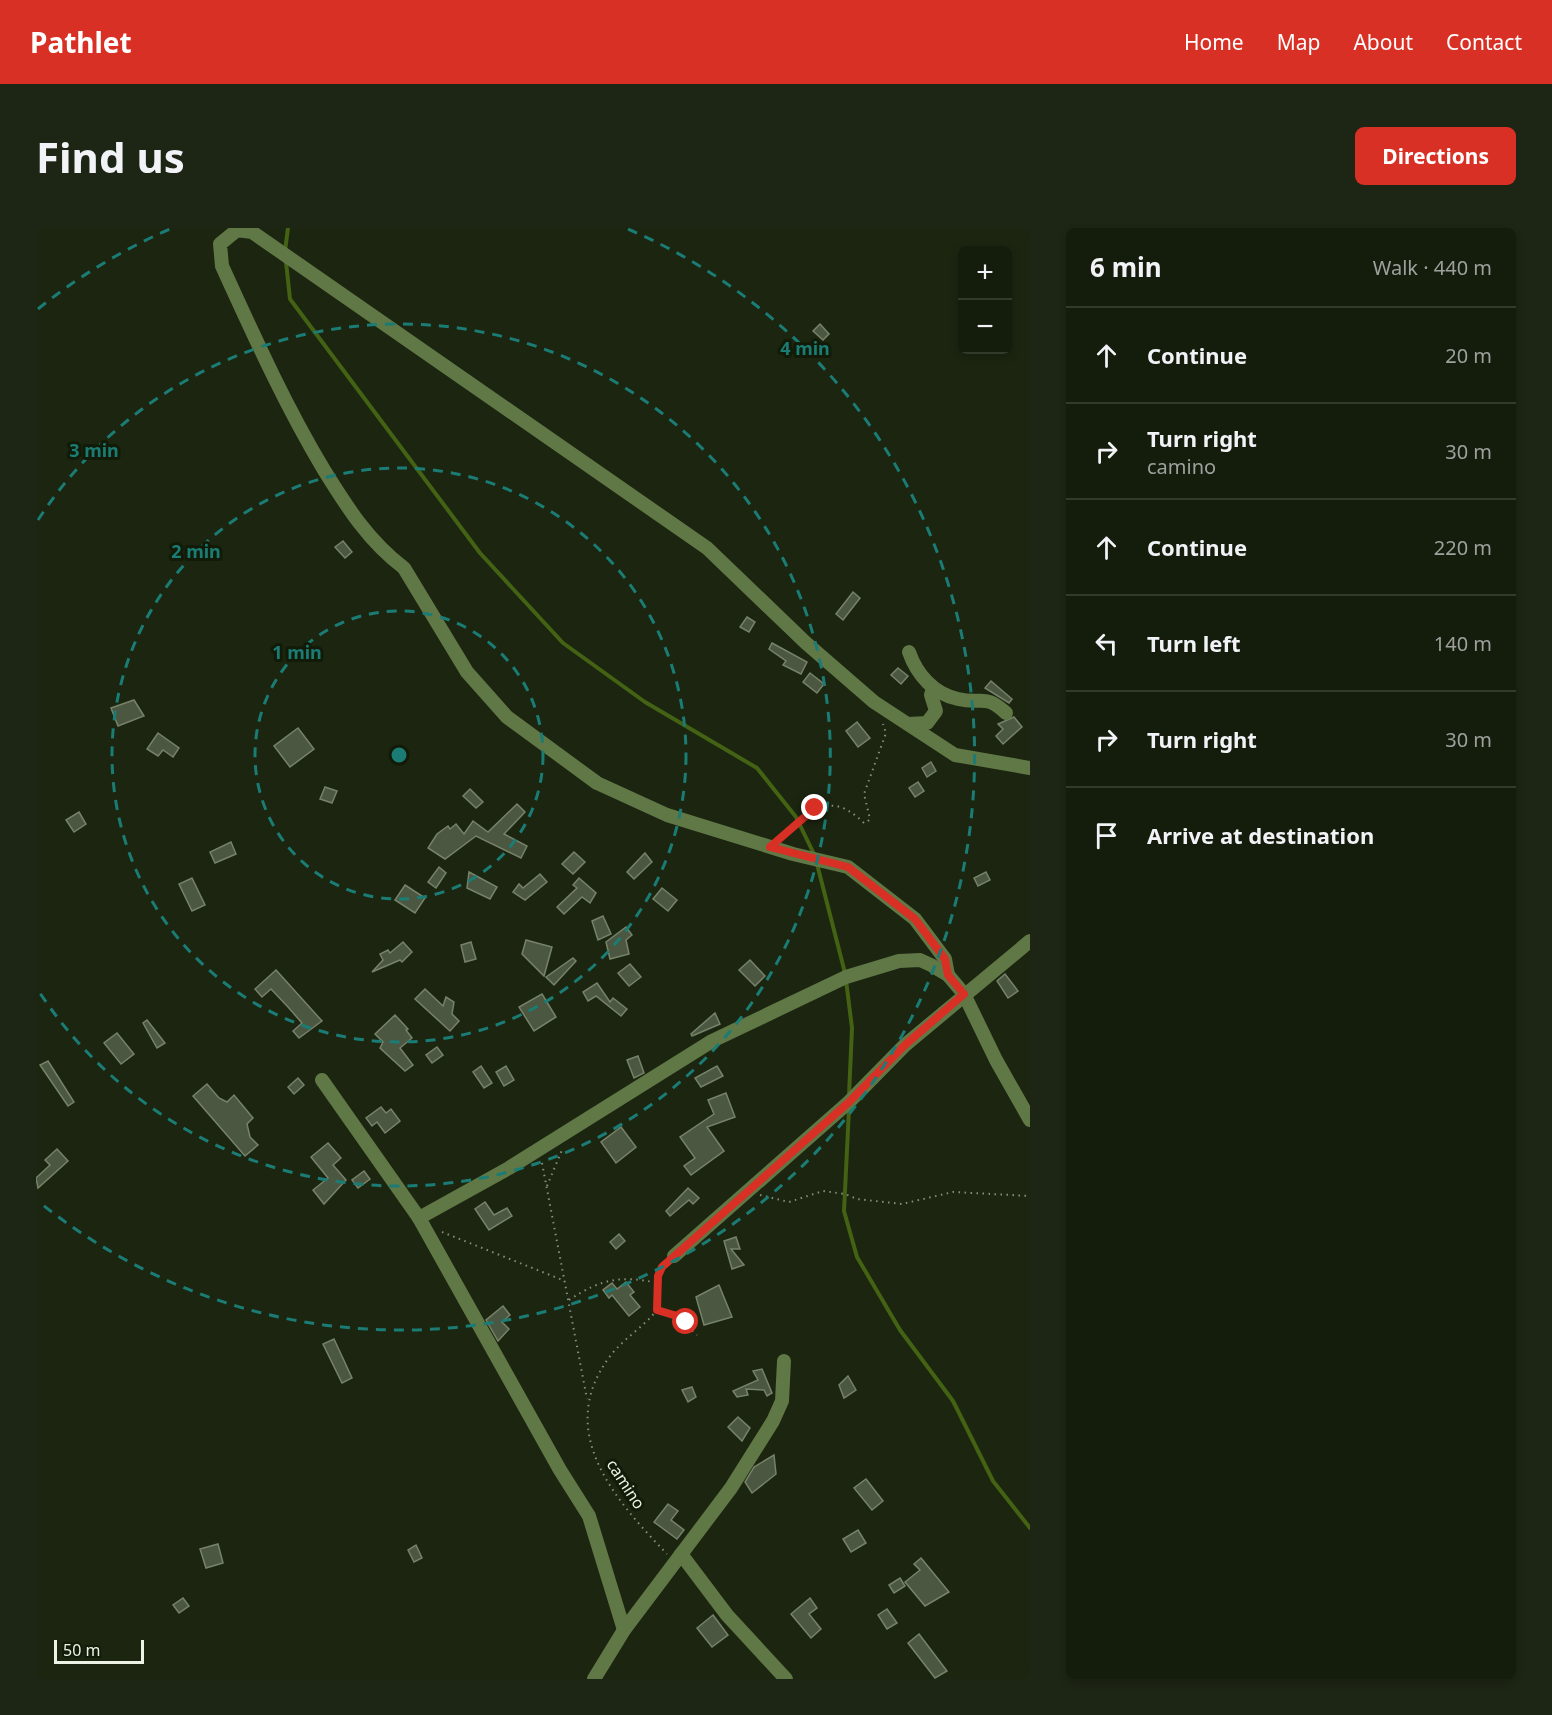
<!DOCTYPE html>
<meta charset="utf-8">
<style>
body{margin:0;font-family:"Noto Sans",sans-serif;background:#1d2515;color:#f1f3f6}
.controls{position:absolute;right:18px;top:18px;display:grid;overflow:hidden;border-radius:9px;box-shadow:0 3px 9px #0003}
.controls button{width:54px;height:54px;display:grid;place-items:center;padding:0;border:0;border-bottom:2px solid #333a2d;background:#141c0c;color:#f1f3f6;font:30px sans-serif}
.scale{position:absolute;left:18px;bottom:15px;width:90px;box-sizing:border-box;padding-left:6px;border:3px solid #ecf3e5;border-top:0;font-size:16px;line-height:21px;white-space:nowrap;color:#ecf3e5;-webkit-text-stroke:4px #121b07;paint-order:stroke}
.stop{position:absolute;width:18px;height:18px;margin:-14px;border:4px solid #d93025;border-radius:50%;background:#fff}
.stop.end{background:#d93025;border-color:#fff;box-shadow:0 2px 6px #0008}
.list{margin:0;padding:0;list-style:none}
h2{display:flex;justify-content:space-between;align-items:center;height:78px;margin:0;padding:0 24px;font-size:26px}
h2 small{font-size:20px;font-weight:400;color:#9da19d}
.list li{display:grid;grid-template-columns:39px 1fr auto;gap:18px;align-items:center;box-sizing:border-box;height:96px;padding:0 24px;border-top:2px solid #333a2d}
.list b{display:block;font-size:22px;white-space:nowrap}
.list p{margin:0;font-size:20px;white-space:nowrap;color:#9da19d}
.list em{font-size:20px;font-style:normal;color:#9da19d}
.icon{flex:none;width:33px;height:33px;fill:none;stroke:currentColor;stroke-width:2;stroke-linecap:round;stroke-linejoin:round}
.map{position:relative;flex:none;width:994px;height:1451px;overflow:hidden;border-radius:9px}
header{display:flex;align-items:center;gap:36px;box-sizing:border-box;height:84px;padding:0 30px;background:#d93025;color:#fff}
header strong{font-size:28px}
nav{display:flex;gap:33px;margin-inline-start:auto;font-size:21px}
.intro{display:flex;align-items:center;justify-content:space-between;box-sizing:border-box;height:144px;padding:0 36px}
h1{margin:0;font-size:42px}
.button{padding:15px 27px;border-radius:9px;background:#d93025;color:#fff;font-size:21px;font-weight:700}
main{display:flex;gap:36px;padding:0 36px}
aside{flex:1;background:#141c0c;border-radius:9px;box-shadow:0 3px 9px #0003}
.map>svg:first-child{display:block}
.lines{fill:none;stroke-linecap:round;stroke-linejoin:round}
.stream{stroke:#436213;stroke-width:4}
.building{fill:#4c5741;stroke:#768269;stroke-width:1.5}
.path{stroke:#878f7e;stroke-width:2;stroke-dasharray:1.5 4.5;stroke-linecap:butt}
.minor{stroke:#607746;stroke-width:14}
.route{stroke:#d93025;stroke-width:8}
.ring{fill:none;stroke:#1a7c74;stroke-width:3;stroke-dasharray:10 8}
.labels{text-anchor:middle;stroke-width:6;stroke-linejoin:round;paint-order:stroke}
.street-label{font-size:16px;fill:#ecf3e5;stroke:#121b07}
.centre{fill:#1a7c74;stroke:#121b07;stroke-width:3}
.ring-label{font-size:18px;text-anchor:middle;font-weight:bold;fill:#1a7c74;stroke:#121b07;stroke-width:6;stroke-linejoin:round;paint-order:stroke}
</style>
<header>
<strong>Pathlet</strong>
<nav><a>Home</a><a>Map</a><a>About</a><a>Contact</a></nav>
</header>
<div class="intro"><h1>Find us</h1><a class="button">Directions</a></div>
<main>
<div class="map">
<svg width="994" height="1451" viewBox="0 0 994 1451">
<rect width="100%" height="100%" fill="#1b2510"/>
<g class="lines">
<g class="stream">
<path d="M249,23L252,0"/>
<path d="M250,34L254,71L444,325L527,415L609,474L721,540L760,589L778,626"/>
<path d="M781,636L809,745"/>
<path d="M810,752L816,800L813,867"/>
<path d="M813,881L808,983L821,1029L864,1102L917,1173L957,1253L994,1300"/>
</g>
</g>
<g class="building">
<path d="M784,96L793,106L787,112L777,103Z"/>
<path d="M307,313L316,324L309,330L299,319Z"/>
<path d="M817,364L824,370L807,392L800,386Z"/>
<path d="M711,389L719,394L713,404L704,399Z"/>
<path d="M736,415L771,434L765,446L747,437L750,433L733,421Z"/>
<path d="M862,440L872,448L865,456L855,447Z"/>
<path d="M774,445L788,456L781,465L767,454Z"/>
<path d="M955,453L976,471L973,475L949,460Z"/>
<path d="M98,472L108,488L82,498L75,480Z"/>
<path d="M978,489L986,499L967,516L960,508L967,501L962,496Z"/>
<path d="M821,494L834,510L822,519L810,503Z"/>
<path d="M262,500L278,521L254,539L238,518Z"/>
<path d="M122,505L143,520L137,529L127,522L122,528L111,521Z"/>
<path d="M895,534L900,543L891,549L886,540Z"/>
<path d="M882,554L888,563L879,569L873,560Z"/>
<path d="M289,559L301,563L296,575L284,571Z"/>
<path d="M434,561L447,574L440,580L427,568Z"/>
<path d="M481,576L489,584L468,606L491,618L485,630L440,608L409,631L392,620L401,606L412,598L414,601L420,596L428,606L437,593L452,604Z"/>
<path d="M43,584L50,596L38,604L30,592Z"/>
<path d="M195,614L200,626L179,635L174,624Z"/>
<path d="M538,624L549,634L537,646L526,636Z"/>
<path d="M609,625L616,634L598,651L591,644Z"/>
<path d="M403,639L410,645L400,660L392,654Z"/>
<path d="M433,644L461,659L454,671L431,660Z"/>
<path d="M950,644L954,652L942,658L938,650Z"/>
<path d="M504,646L511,654L489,672L477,664L483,656L487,660Z"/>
<path d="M156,650L169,677L156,683L143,656Z"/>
<path d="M543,650L560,665L554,675L546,669L528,686L521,679L541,660L537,657Z"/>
<path d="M369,657L389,670L379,685L359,672Z"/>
<path d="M626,660L641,672L632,683L617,671Z"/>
<path d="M567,688L575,706L562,712L556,693Z"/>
<path d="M590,699L596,707L590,712L593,726L574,731L570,714Z"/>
<path d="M490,712L516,719L508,748L486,726Z"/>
<path d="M367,714L376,724L366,734L364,732L336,744L347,732L344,726L352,722L354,725Z"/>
<path d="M435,714L440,731L429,734L425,717Z"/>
<path d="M537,730L540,733L518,757L510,749Z"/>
<path d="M714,732L729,748L719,758L703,742Z"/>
<path d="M594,736L605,749L593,758L582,745Z"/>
<path d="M240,742L286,793L263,810L257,803L266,795L252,779L235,761L226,769L219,761Z"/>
<path d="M969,746L982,763L972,770L961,753Z"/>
<path d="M561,755L574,774L577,770L591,781L585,788L560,768L552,773L547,764Z"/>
<path d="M389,761L407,778L410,769L418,774L416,786L423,793L414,803L379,771Z"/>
<path d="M506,766L520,789L498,803L483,779Z"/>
<path d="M679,785L684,796L656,808L655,806Z"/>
<path d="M359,787L372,801L370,802L376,810L364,820L377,837L369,843L344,820L347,814L339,806Z"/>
<path d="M111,792L129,815L121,820L107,795Z"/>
<path d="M81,805L98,826L85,836L68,815Z"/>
<path d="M401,819L407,827L396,835L390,827Z"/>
<path d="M602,828L608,845L598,850L591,832Z"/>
<path d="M12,833L38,874L32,878L4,837Z"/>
<path d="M445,838L456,855L448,860L437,844Z"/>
<path d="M470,838L478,852L468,858L460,844Z"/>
<path d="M681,838L687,848L665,859L659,850Z"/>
<path d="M262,850L268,857L258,866L252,859Z"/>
<path d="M171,856L183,870L191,874L198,867L217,890L211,896L214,909L222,917L209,928L157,868Z"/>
<path d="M690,865L699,889L671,899L688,923L655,947L648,938L659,930L644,909L678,886L672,872Z"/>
<path d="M345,879L350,885L355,881L364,893L349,905L341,894L336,898L330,890Z"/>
<path d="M585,899L600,919L580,935L565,914Z"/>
<path d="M292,915L305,930L297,937L310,952L288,976L277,962L292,950L275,929Z"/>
<path d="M21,921L32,933L2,960L0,950L14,937L9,932Z"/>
<path d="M328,943L334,951L322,960L316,952Z"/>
<path d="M652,960L663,970L657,976L653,972L634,988L630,983Z"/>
<path d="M449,974L458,987L471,980L476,988L453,1002L439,981Z"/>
<path d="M583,1006L589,1013L580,1021L574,1014Z"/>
<path d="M700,1009L704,1021H695L708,1037L696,1041L688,1013Z"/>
<path d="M590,1054L598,1064L594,1067L604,1079L593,1088L576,1067L573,1070L567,1062L576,1055L581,1061Z"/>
<path d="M683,1057L696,1089L668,1097L660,1069Z"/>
<path d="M467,1078L474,1087L466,1094L473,1101L462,1113L450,1092Z"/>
<path d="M298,1111L316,1150L306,1155L287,1116Z"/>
<path d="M726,1141L736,1165L731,1168L728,1162L710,1161L712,1167L701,1169L697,1163L722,1152L717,1143Z"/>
<path d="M812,1148L820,1162L808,1170L803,1157Z"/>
<path d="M656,1159L660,1169L652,1174L646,1162Z"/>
<path d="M702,1189L714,1200L706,1213L692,1199Z"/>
<path d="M738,1227L740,1246L716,1265L709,1254L718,1239Z"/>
<path d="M830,1251L847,1273L836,1282L818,1260Z"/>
<path d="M632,1276L642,1283L635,1292L648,1302L641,1311L618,1294Z"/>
<path d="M822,1302L830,1315L815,1324L807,1311Z"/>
<path d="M182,1316L187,1335L170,1340L164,1321Z"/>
<path d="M380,1317L386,1330L378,1334L372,1322Z"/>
<path d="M885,1330L913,1364L889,1378L869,1354L884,1342L878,1336Z"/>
<path d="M864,1350L869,1358L858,1365L853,1357Z"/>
<path d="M147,1370L153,1378L143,1385L137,1377Z"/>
<path d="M774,1370L781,1380L773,1386L785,1401L775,1410L755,1386Z"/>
<path d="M851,1381L861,1395L851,1401L842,1387Z"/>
<path d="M677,1387L692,1407L676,1419L661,1400Z"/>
<path d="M883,1406L911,1443L899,1450L872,1415Z"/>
</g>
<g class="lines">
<g class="path">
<path d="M746,609C776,583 793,561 828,595L831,594L834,591L828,566L850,505L847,496"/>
<path d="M506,935L551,1171"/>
<path d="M511,958L526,922"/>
<path d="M724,967L753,974L787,963L809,966L821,971L866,976L917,964L994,968"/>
<path d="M406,1004L529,1053"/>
<path d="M630,1036L622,1048L621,1082C607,1100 586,1111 572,1131C519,1205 580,1273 631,1326"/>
<path d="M533,1072C565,1051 584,1047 622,1055"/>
<path d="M621,1082L641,1088L661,1107"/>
</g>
<g class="minor">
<path d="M873,424C881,447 898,466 922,471C947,477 948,465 970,485"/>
<path d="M872,496L891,495L900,483L895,467L897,460"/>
<path d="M912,747L909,731L879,691L812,639L757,626L631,587L561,555L471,489L431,444L368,340C332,313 311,279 288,242C249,177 218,108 186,38L184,16L201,2L216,4L671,320L770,415L838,474L919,527L994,540"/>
<path d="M286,852L383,990L524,1242L553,1288L588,1402"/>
<path d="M383,990L473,940L676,813L810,749L863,733L884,732L895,737L912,747L928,766L960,832L994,892"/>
<path d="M638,1028L813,874L869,817L994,713"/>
<path d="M645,1326L691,1387L750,1451"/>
<path d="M558,1451L588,1402L695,1260L737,1193L746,1173L748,1133"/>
</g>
</g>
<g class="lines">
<path class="route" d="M650,1094L641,1088L621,1082L622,1048L626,1039L813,874L869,817L928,766L912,747L909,731L879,691L812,639L734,619L779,580"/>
</g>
<g class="ring">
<circle cx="363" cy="527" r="144"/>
<circle cx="363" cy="527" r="287"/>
<path d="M2 292A431 431 0 1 1 2 762"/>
<path d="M2 81A574 574 0 0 1 134 1M592 1A574 574 0 1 1 2 973"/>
</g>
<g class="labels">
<g class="street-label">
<text transform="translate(590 1256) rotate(57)" y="6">camino</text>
</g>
</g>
<circle cx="363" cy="527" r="9" class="centre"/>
<g class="ring-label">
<text x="769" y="127">4 min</text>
<text x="58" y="229">3 min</text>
<text x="160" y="330">2 min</text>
<text x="261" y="431">1 min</text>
</g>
</svg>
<div class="controls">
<button>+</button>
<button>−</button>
</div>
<div class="scale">50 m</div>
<div class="stop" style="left:650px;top:1094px"></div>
<div class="stop end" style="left:779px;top:580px"></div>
</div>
<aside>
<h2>6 min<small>Walk · 440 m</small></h2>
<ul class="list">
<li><svg class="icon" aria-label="ahead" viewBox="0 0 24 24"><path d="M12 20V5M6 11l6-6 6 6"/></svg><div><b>Continue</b></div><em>20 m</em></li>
<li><svg class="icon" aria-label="right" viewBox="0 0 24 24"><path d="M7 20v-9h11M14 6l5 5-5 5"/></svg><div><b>Turn right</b><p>camino</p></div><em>30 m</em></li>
<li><svg class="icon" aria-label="ahead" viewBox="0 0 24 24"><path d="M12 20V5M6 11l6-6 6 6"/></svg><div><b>Continue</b></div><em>220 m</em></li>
<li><svg class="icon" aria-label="left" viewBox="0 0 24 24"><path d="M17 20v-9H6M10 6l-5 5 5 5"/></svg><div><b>Turn left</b></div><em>140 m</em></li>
<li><svg class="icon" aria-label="right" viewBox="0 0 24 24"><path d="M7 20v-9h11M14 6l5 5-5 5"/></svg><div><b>Turn right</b></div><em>30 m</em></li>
<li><svg class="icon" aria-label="arrive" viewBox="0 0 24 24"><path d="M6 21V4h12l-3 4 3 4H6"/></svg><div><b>Arrive at destination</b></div></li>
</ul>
</aside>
</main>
